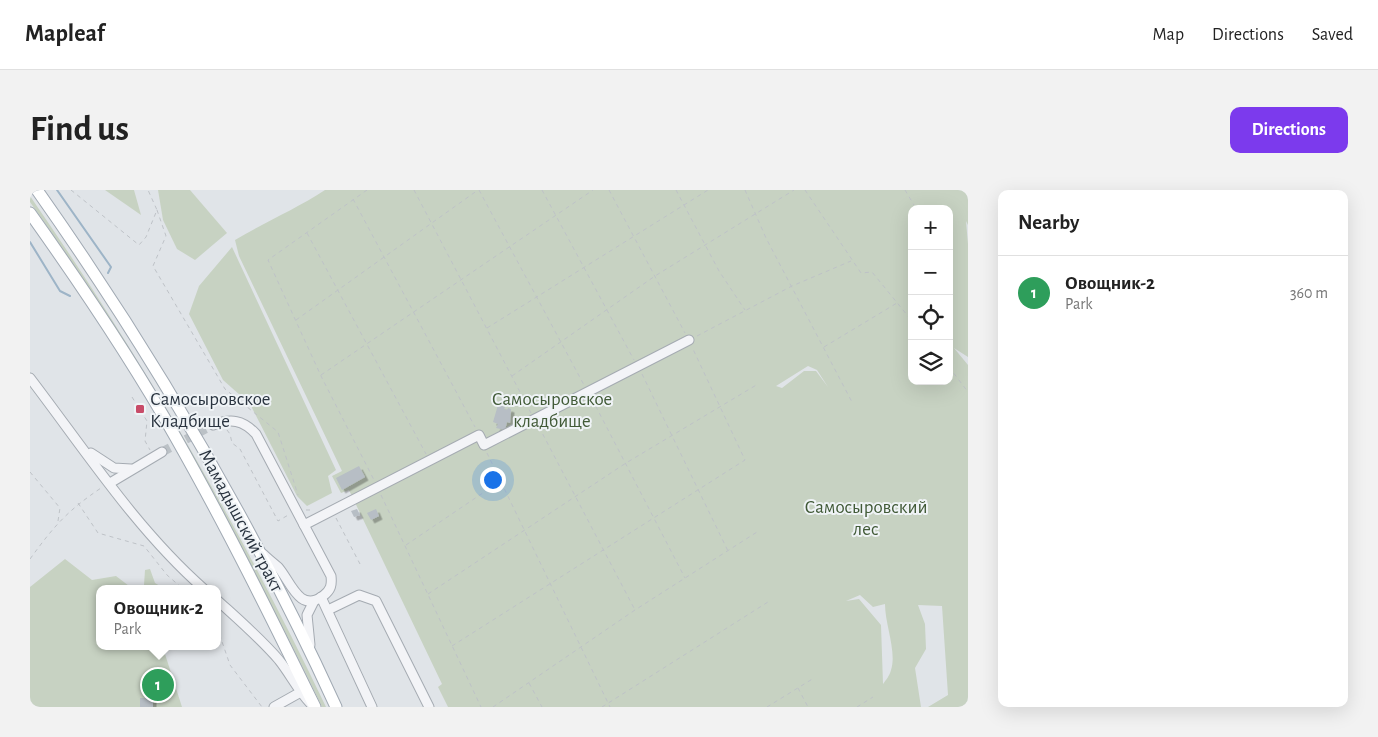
<!DOCTYPE html>
<meta charset="utf-8">
<style>
body{margin:0;font-family:"Alegreya Sans",sans-serif;background:#f2f2f2;color:#222}
.controls{position:absolute;right:15px;top:15px;display:grid;overflow:hidden;border-radius:10px;box-shadow:0 5px 20px #0002}
.controls button{width:45px;height:45px;display:grid;place-items:center;padding:0;border:0;border-bottom:1px solid #e0e0e0;background:#fff;color:#222;font:25px sans-serif}
.you{position:absolute;left:462px;top:289px;width:18px;height:18px;margin:-12px;border:4px solid #fff;border-radius:50%;background:#1a73e8;box-shadow:0 0 0 8px #1a73e833}
.badge{display:grid;place-items:center;width:32px;height:32px;border-radius:50%;background:#7c3aed;color:#fff;font-size:16px;font-weight:700}
.pin{position:absolute;translate:-50% -50%;border:2px solid #fff;box-shadow:0 1px 5px #0006}
.popup{position:absolute;left:66px;top:395px;width:125px;height:65px;box-sizing:border-box;display:grid;place-content:center;border-radius:10px;background:#fff;filter:drop-shadow(0 1px 4px #0005);font-size:16px;white-space:nowrap;color:#767676}
.popup b{font-size:19px;color:#222}
.popup::after{content:'';position:absolute;left:50%;top:100%;margin-left:-10px;border:10px solid transparent;border-top-color:#fff}
.list{margin:0;padding:0;list-style:none}
h2{display:flex;justify-content:space-between;align-items:center;height:65px;margin:0;padding:0 20px;font-size:21px}
h2 small{font-size:16px;font-weight:400;color:#767676}
.list li{display:grid;grid-template-columns:32px 1fr auto;gap:15px;align-items:center;box-sizing:border-box;height:75px;padding:0 20px;border-top:1px solid #e0e0e0}
.list b{display:block;font-size:19px;white-space:nowrap}
.list p{margin:0;font-size:16px;white-space:nowrap;color:#767676}
.list em{font-size:16px;font-style:normal;color:#767676}
.icon{flex:none;width:28px;height:28px;fill:none;stroke:currentColor;stroke-width:2;stroke-linecap:round;stroke-linejoin:round}
.map{position:relative;flex:none;width:938px;height:517px;overflow:hidden;border-radius:10px}
header{display:flex;align-items:center;gap:30px;box-sizing:border-box;height:70px;padding:0 25px;background:#fff;border-bottom:1px solid #e0e0e0}
header strong{font-size:24px}
nav{display:flex;gap:28px;margin-inline-start:auto;font-size:18px}
.intro{display:flex;align-items:center;justify-content:space-between;box-sizing:border-box;height:120px;padding:0 30px}
h1{margin:0;font-size:35px}
.button{padding:12px 22px;border-radius:10px;background:#7c3aed;color:#fff;font-size:18px;font-weight:700}
main{display:flex;gap:30px;padding:0 30px}
aside{flex:1;background:#fff;border-radius:10px;box-shadow:0 5px 20px #0002}
.map>svg:first-child{display:block}
.green{fill:#c7d2c2;fill-rule:evenodd}
.lines{fill:none;stroke-linecap:round;stroke-linejoin:round}
.stream{stroke:#9db4c7;stroke-width:2}
.building{fill:#b7bec5;filter:url(#shadow)}
.minor-tunnel{stroke:#bbc1c6;stroke-width:9;stroke-dasharray:9 4.5;stroke-linecap:butt}
.minor-casing{stroke:#a5abb2;stroke-width:11}
.major-casing{stroke:#a0a9b3;stroke-width:13}
.path{stroke:#bec2c7;stroke-width:1;stroke-dasharray:4 4;stroke-linecap:butt}
.minor{stroke:#f3f4f7;stroke-width:9}
.major{stroke:#fff;stroke-width:11}
.poi-dot{fill:#c84b68;stroke:#eff3f6;stroke-width:2}
.labels{text-anchor:middle;stroke-width:4;stroke-linejoin:round;paint-order:stroke}
.poi-label{font-size:19px;fill:#29333f;stroke:#eff3f6;text-anchor:start}
.park-label{font-size:19px;fill:#415a37;stroke:#eff3f6}
.street-label{font-size:19px;fill:#29333f;stroke:#eff3f6}
</style>
<header>
<strong>Mapleaf</strong>
<nav><a>Map</a><a>Directions</a><a>Saved</a></nav>
</header>
<div class="intro"><h1>Find us</h1><a class="button">Directions</a></div>
<main>
<div class="map">
<svg width="938" height="517" viewBox="0 0 938 517">
<defs>
<filter id="shadow"><feDropShadow dx="3.5" dy="3.5" stdDeviation="0" flood-color="#0004"/></filter>
</defs>
<rect width="100%" height="100%" fill="#e0e4e8"/>
<g class="green">
<path d="M75,0H104L111,25Z"/>
<path d="M128,0H160L197,43L165,70L147,59L133,30Z"/>
<path d="M295,0H938V35L936,31L938,54V167L924,158L938,175V517H898L918,505L912,416L888,415L895,434L896,459L885,478L891,517H418L408,497L412,494L319,300L311,303L302,286L312,281L209,66L205,50C235,32 266,19 295,0ZM882,19H919V191H882ZM778,176L787,180L798,197L786,181H774L752,198L746,196ZM830,405L843,417L855,414C855,435 867,462 861,480C860,485 856,490 853,494L851,435L829,409L816,411Z"/>
<path d="M0,6C112,168 211,339 296,517H292C245,418 192,322 136,227C93,153 49,81 0,12Z"/>
<path d="M202,57L306,280L298,286L302,303L277,316L267,306L220,214L193,190L159,124L169,96Z"/>
<path d="M35,369L62,390L86,386L103,399H69V456H133L128,468L135,464L152,517H0V397Z"/>
<path d="M120,379L125,393L135,399H109L114,395L115,380Z"/>
</g>
<g class="lines">
<g class="stream">
<path d="M27,0L81,77L78,83"/>
<path d="M0,52L30,101L40,106"/>
</g>
</g>
<g class="building">
<path d="M468,215L475,217L474,219L477,220L478,218L481,219L480,233L477,232L475,240L466,238L468,234L463,232Z"/>
<path d="M329,276L335,287L312,300L306,288Z"/>
<path d="M327,319L330,325L324,327L321,321Z"/>
<path d="M346,319L349,326L341,330L337,323Z"/>
<rect x="110" y="508" width="13" height="9"/>
</g>
<g class="lines">
<path class="minor-tunnel" d="M132,262L183,235"/>
<defs>
<g id="minor">
<path d="M0,188C55,260 106,339 174,399"/>
<path d="M183,235C201,228 213,230 226,244L301,386C302,395 301,400 293,406C269,424 260,390 248,377C243,373 238,369 233,364"/>
<path d="M61,263L84,278L101,279"/>
<path d="M80,293L132,262"/>
<path d="M274,335L449,245L454,255L659,150"/>
<path d="M291,407L342,517"/>
<path d="M187,410C209,430 230,448 249,470C261,485 268,501 282,515"/>
<path d="M298,420L329,405L346,411L399,517"/>
<path d="M280,455L277,425L284,411"/>
<path d="M244,517L269,503"/>
</g>
<g id="major">
<path d="M7,0C122,163 223,335 306,517"/>
<path d="M0,23C52,96 102,170 146,248C196,336 241,427 285,517"/>
</g>
</defs>
<use href="#minor" class="minor-casing"/>
<use href="#major" class="major-casing"/>
<g class="path">
<path d="M41,0L109,55L116,47L127,20L118,0"/>
<path d="M337,0L238,70L291,186L344,290"/>
<path d="M384,0L501,223"/>
<path d="M449,0L554,195"/>
<path d="M512,0L604,170"/>
<path d="M579,0L655,143"/>
<path d="M646,0L689,81L715,120"/>
<path d="M715,0L736,48L823,214"/>
<path d="M775,0L831,83L842,82L882,131"/>
<path d="M875,0L884,15"/>
<path d="M323,9L445,237"/>
<path d="M127,20L136,46L123,76L195,199L248,242L268,305"/>
<path d="M277,43L396,264"/>
<path d="M266,130L448,0"/>
<path d="M457,138L678,0"/>
<path d="M667,146L762,96L821,71"/>
<path d="M794,157L867,113"/>
<path d="M919,177L938,202"/>
<path d="M612,184L698,361"/>
<path d="M291,185L563,0"/>
<path d="M482,186L625,86L764,0"/>
<path d="M102,207L117,231L115,251L120,260"/>
<path d="M562,209L655,388"/>
<path d="M509,237L605,420"/>
<path d="M197,240L200,244L202,253L210,259L248,331L260,324"/>
<path d="M457,263L580,517"/>
<path d="M0,282L30,318L28,331"/>
<path d="M351,305L451,517"/>
<path d="M48,313L68,343L114,356L137,385L153,399"/>
<path d="M276,320H284"/>
<path d="M306,328L330,374"/>
<path d="M376,355L469,292"/>
<path d="M0,369C24,336 37,321 71,298"/>
<path d="M398,404L596,273L728,194"/>
<path d="M187,437L200,475L232,517"/>
<path d="M422,456L715,270L662,157"/>
<path d="M499,493L512,517"/>
<path d="M768,498L778,517"/>
<path d="M463,517L605,420L727,342"/>
<path d="M572,517L738,412"/>
<path d="M737,517L784,488"/>
<path d="M827,517L843,507"/>
</g>
<use href="#minor" class="minor"/>
<use href="#major" class="major"/>
</g>
<rect class="poi-dot" x="105" y="214" width="10" height="10" rx="2.5"/>
<g class="labels">
<g class="poi-label">
<text x="120" y="215">Самосыровское<tspan x="120" dy="22">Кладбище</tspan></text>
</g>
<g class="park-label">
<text x="522" y="215">Самосыровское<tspan x="522" dy="22">кладбище</tspan></text>
<text x="836" y="323">Самосыровский<tspan x="836" dy="22">лес</tspan></text>
</g>
<g class="street-label">
<text transform="translate(212 330) rotate(62)" y="7">Мамадышский тракт</text>
</g>
</g>
</svg>
<div class="controls">
<button>+</button>
<button>−</button>
<button><svg class="icon" aria-label="locate" viewBox="0 0 24 24"><circle cx="12" cy="12" r="6"/><path d="M12 2v4M12 18v4M2 12h4M18 12h4"/></svg></button>
<button><svg class="icon" aria-label="layers" viewBox="0 0 24 24"><path d="M12 4l9 5-9 5-9-5zM3 14l9 5 9-5"/></svg></button>
</div>
<div class="you"></div>
<div class="pin badge" style="left:128px;top:495px;background:#2e9e5b">1</div>
<div class="popup"><b>Овощник-2</b>Park</div>
</div>
<aside>
<h2>Nearby<small></small></h2>
<ul class="list">
<li><span class="badge" style="background:#2e9e5b">1</span><div><b>Овощник-2</b><p>Park</p></div><em>360 m</em></li>
</ul>
</aside>
</main>
